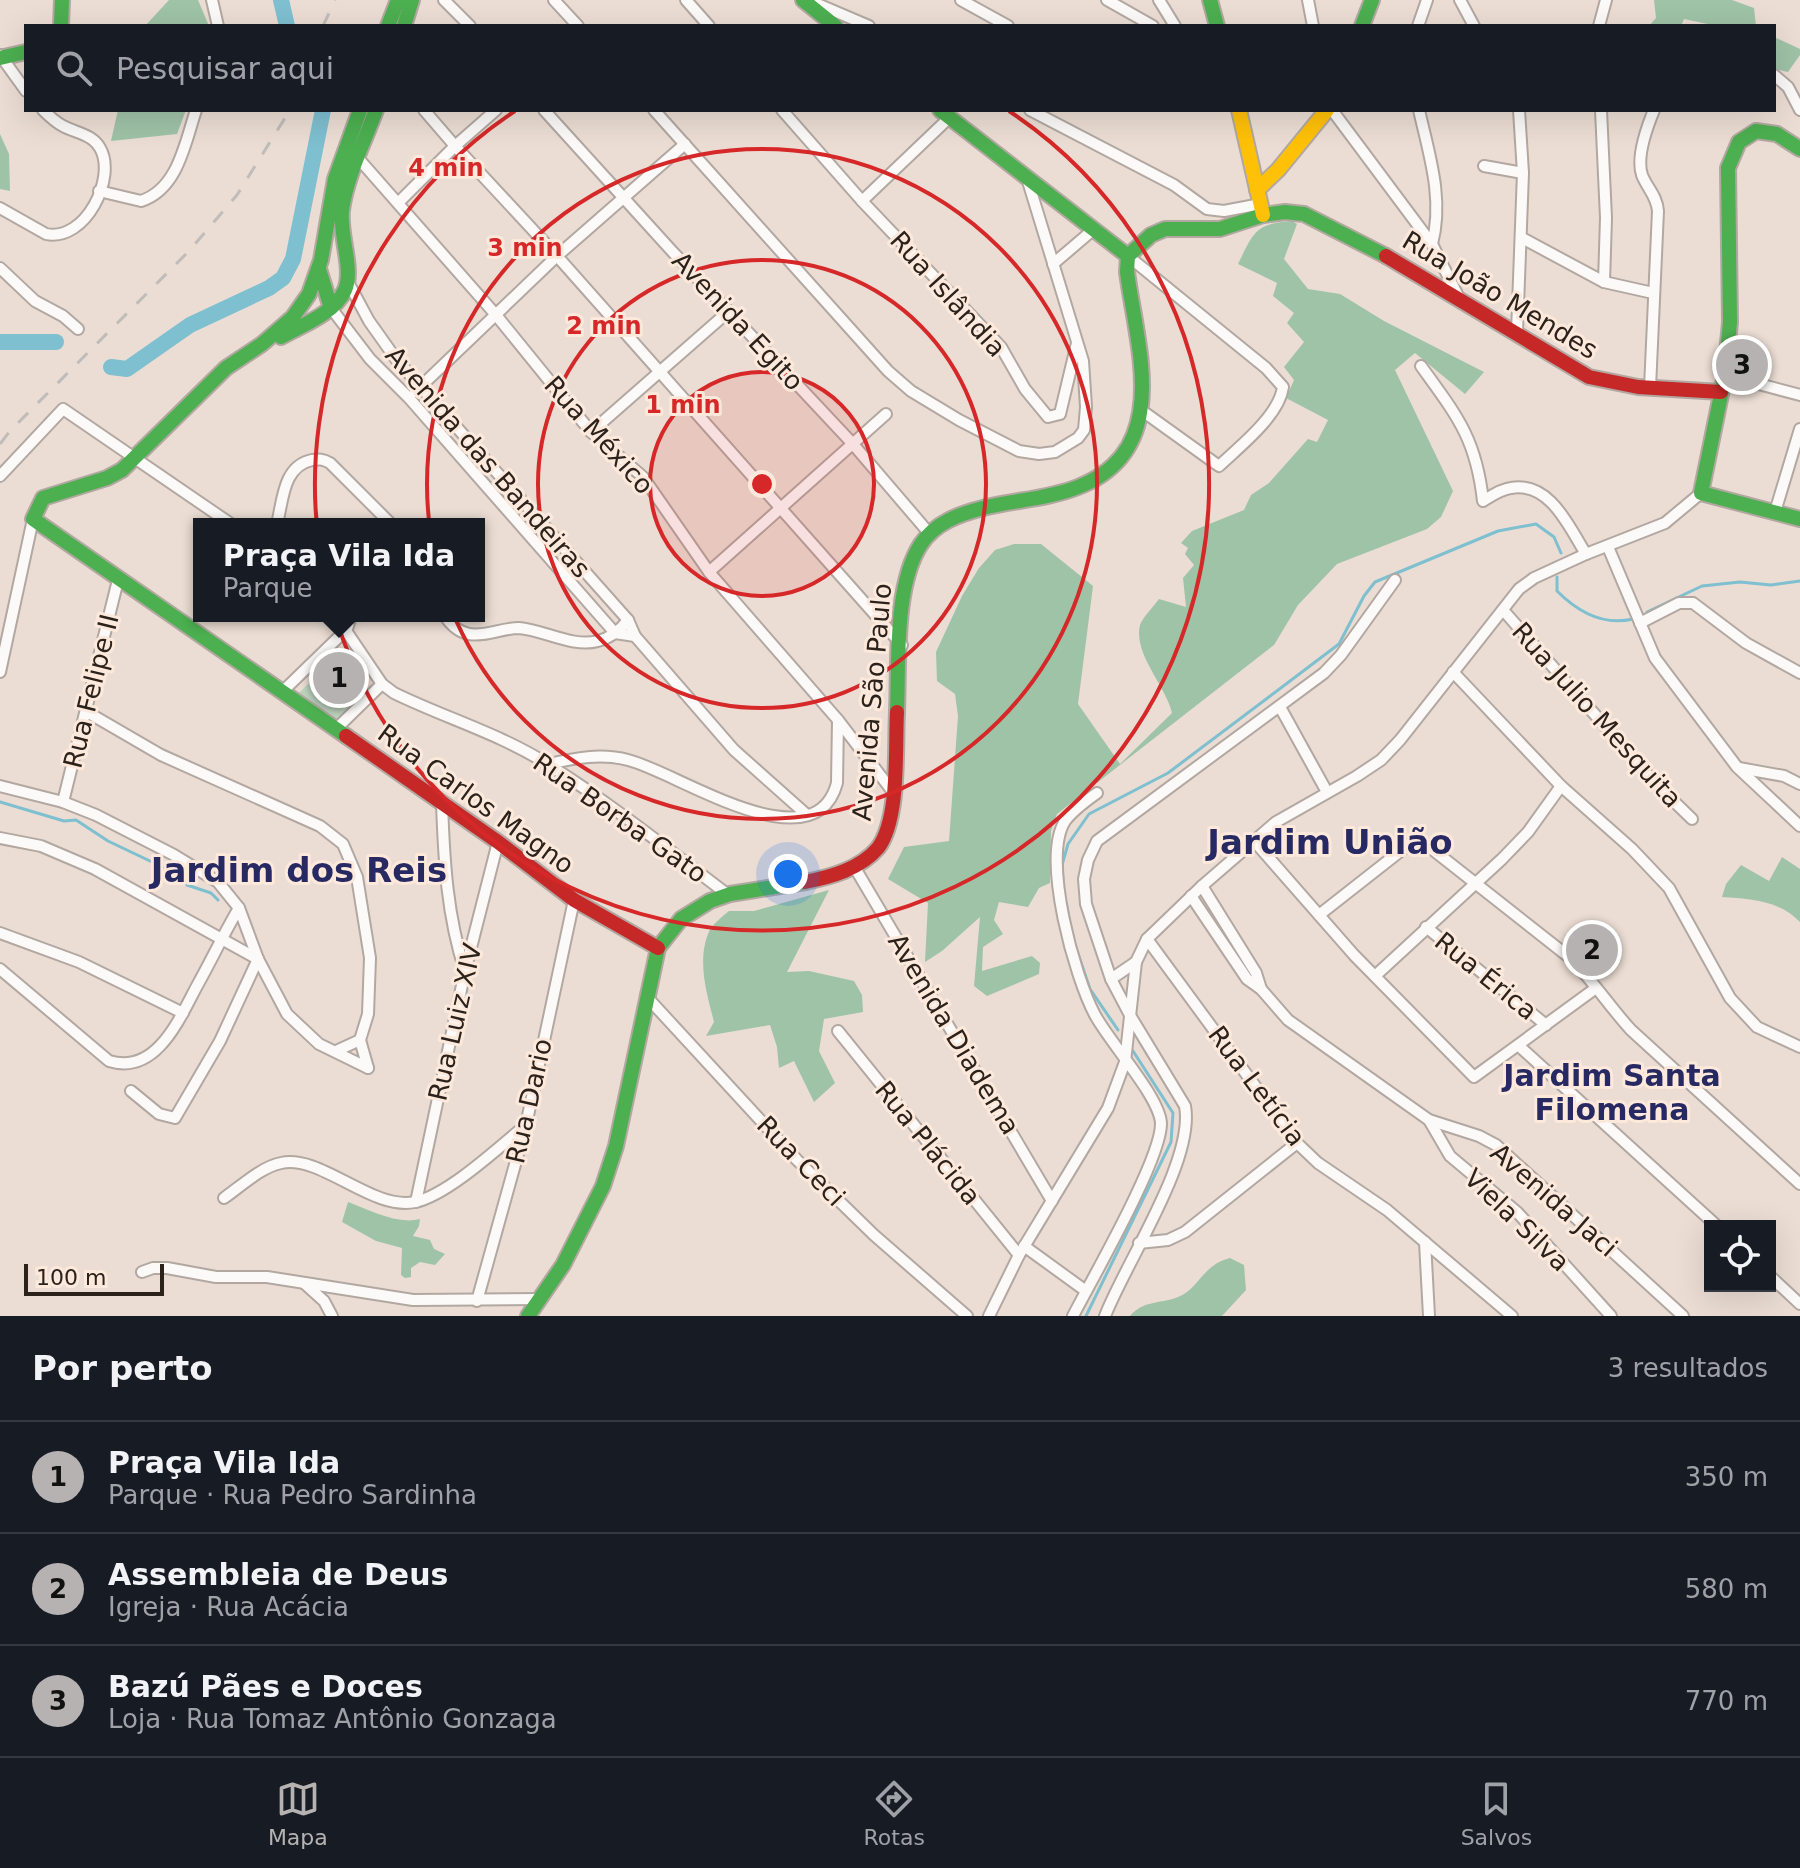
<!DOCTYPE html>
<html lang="pt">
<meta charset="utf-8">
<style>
body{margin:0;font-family:"DejaVu Sans",sans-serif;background:#242831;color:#f1f3f6}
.controls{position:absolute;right:24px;bottom:24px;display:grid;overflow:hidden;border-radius:0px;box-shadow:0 8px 32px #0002}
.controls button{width:72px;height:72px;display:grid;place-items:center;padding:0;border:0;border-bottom:2px solid #363941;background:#171b24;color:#f1f3f6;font:40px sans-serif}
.scale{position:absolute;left:24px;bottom:20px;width:140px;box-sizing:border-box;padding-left:8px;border:4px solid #2b221c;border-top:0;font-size:22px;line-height:28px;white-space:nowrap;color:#2b221c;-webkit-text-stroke:6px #fde9dc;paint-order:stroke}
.you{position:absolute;left:788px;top:874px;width:28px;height:28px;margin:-20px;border:6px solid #fff;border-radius:50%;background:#1a73e8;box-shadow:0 0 0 12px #1a73e833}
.badge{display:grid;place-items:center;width:52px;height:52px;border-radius:50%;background:#b6b2b1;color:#111;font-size:26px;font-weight:700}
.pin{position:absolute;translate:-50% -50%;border:4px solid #fff;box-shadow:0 2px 8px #0006}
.popup{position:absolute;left:193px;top:518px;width:292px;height:104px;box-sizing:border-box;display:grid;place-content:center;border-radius:0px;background:#171b24;filter:drop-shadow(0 2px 6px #0005);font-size:26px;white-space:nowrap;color:#9ea1a6}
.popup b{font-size:30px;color:#f1f3f6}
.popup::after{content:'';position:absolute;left:50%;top:100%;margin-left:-16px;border:16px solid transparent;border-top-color:#171b24}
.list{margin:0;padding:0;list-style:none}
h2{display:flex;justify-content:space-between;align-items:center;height:104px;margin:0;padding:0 32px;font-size:34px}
h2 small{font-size:26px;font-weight:400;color:#9ea1a6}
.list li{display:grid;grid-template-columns:52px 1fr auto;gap:24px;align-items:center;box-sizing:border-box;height:112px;padding:0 32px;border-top:2px solid #363941}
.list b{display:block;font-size:30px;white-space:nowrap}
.list p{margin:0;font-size:26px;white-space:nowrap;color:#9ea1a6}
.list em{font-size:26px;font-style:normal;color:#9ea1a6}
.icon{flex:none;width:44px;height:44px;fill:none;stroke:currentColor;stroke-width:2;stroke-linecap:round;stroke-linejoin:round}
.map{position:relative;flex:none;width:1800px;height:1316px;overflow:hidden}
.search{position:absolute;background:#171b24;box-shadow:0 8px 32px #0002;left:24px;right:24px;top:24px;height:88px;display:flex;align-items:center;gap:20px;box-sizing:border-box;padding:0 28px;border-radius:0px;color:#9ea1a6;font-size:30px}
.sheet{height:440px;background:#171b24}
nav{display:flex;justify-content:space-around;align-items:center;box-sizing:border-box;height:112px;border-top:2px solid #363941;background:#171b24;font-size:22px;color:#9ea1a6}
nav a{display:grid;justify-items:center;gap:4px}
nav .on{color:#b6b2b1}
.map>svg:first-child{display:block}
.green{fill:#bed4bf}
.forest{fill:#9fc3a7}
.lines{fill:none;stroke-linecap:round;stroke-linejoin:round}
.stream{stroke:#7ebfd0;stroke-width:3}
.river{stroke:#7ebfd0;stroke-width:16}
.street-casing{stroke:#b2a8a1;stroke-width:14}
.fast-casing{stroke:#b2a8a1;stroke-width:18}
.slow-casing{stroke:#b2a8a1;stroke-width:18}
.jam-casing{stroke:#b2a8a1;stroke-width:18}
.street{stroke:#fcfaf9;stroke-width:10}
.fast{stroke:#4caf50;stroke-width:14}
.slow{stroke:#ffc107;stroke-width:14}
.jam{stroke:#c62828;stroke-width:14}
.rail{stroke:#bfbcba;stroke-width:3;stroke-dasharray:14 14;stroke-linecap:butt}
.ring{fill:none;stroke:#d62828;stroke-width:4}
.labels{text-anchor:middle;stroke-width:6;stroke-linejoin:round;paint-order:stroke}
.street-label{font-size:26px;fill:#2b221c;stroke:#fde9dc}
.quarter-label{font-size:30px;font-weight:bold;fill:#272962;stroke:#fde9dc}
.district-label{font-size:34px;font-weight:bold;fill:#272962;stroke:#fde9dc}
.centre{fill:#d62828;stroke:#fde9dc;stroke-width:4}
.ring-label{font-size:24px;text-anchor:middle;font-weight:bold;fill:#d62828;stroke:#fde9dc;stroke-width:6;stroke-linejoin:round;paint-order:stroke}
</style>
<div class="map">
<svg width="1800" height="1316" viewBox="0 0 1800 1316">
<rect width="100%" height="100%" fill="#ebddd4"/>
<path class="green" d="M343,649H346L362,671L365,685L341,717L331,720L313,709L298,694Z"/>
<g class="forest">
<path d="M169,0H198L209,26H145Z"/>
<path d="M1654,0H1732L1754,8L1756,26H1717L1684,19L1681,26H1649L1656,18Z"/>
<path d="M1774,37L1800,49V55L1788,72L1774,69Z"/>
<path d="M118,110H186L177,134L111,141Z"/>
<path d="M0,134L9,154L10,191L0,189Z"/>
<path d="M1292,221L1297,224L1284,259L1308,289L1340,294L1384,321L1484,372L1465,394L1415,353L1395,370L1453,491L1441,517L1427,529L1337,564L1298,605L1274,645L1057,814L1051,831L1050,883L1039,888L1028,907L999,902L994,920L1003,934L983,947L982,971L1032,956L1040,963L1039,974L987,996L974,986L980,917L942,951L925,962L928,903L888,879L904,847L949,841L958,716L955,694L937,681L936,652L962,596L979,568L995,550L1014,544H1041L1093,586L1078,704L1120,764L1172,713C1166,686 1133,654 1140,625C1143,617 1154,606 1159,599L1186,607L1183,578L1194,565L1185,554L1188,548L1181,543L1192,531L1244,510L1251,495L1269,483L1308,439L1317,442L1328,420L1286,398L1294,380L1284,367L1304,342L1287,323L1294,313L1273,296L1277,283L1238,264C1253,234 1255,223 1292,221Z"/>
<path d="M1782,857L1800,869V922C1779,900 1750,899 1722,897L1726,884L1741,865L1769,881Z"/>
<path d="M829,890L787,972L809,971L854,981L862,995L863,1012L824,1019L819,1051L835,1083L814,1102L794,1061L779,1068L777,1047L770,1025L706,1036L714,1022C707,994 697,962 708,934C711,925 722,917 729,911H754Z"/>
<path d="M348,1202C370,1210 397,1225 420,1219L419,1226L413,1236L430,1240L434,1249L445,1254L435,1265L420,1262L411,1268V1277L405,1278L401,1275L402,1248L376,1241L342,1222Z"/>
<path d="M1230,1258L1244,1265L1246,1290L1222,1316H1130C1143,1300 1161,1304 1178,1297C1199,1289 1202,1265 1230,1258Z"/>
</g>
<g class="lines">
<g class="stream">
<path d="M1557,577V591C1578,612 1604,626 1633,619"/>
<path d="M1647,612L1702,586L1740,582L1771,585L1800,581"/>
<path d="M0,802L64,821L76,820L108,841L173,872L187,885L211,893L218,900"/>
<path d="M1063,879L1062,865L1068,844L1089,814L1168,773L1339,644L1364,596L1375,582L1498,531L1536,524L1554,537L1561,553"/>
<path d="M1066,902L1072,934"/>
<path d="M1075,945L1090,989L1118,1030"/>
<path d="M1086,1316L1171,1142L1173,1113L1133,1051"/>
</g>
<g class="river">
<path d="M281,0L287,26"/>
<path d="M0,342H56"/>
<path d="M111,367L127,369L190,325L269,288L283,278L293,259L323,110"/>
</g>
<defs>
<g id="street">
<path d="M212,0L218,26"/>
<path d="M444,0L470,26"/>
<path d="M554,0L578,26"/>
<path d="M686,0L709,26"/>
<path d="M808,0L869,26"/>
<path d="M961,0L1008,26"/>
<path d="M1107,0L1153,26"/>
<path d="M1159,0L1175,26"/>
<path d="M1308,0L1313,26"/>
<path d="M1460,0L1474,26"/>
<path d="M1418,26L1427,0"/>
<path d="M1599,26L1606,0"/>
<path d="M0,55L26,91"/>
<path d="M1774,75L1788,87L1800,110"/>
<path d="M424,110L455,146L557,256L902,645"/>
<path d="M544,110L670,249L852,443L929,533"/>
<path d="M654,110L888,371L911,391L959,420L1019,451L1039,454L1055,452L1078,438L1084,430L1086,407L1083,361L1027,178"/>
<path d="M782,110L862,201L1001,347L1025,389L1048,417L1060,414L1077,343"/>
<path d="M1030,110L1174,185L1207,209L1224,211L1261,204"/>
<path d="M1332,110L1432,244L1459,298"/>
<path d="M1419,110C1429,154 1444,199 1432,244"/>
<path d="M1601,110L1606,218L1604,282"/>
<path d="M358,158L496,315L591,432L643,477L709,572L838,720L893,792"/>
<path d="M1484,166L1523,173"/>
<path d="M99,191L141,201C178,189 185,143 196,110"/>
<path d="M862,201L949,118"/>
<path d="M399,202L455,146L496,110"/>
<path d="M0,208L46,234C86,242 117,177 100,148C92,134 76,133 63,126C55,122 49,116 43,110"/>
<path d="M1522,238L1604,282L1653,293"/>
<path d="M1128,256L1266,368L1283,387C1279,416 1239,447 1219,466L1141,410"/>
<path d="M1053,264L1094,229"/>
<path d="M0,268L35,301L63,316L78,329"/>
<path d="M348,282L369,321L396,359L628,620L635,636L734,750L807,815"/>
<path d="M331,308L370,359L409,398L615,633L635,636"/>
<path d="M1517,332L1523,173L1519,110"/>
<path d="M1421,366C1457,416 1476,438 1483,501C1491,496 1501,489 1511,488C1550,481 1569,527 1586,554"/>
<path d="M1725,375L1800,395"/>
<path d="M1650,388L1658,211C1657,196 1647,188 1642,175C1636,157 1647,127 1654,110"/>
<path d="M415,392L557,256L685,144"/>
<path d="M591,432L729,311"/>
<path d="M0,476L63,409L231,524"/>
<path d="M1775,512L1800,429"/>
<path d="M277,524C283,500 283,466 312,460C319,459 323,459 330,463L391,524"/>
<path d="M1608,547L1655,658L1737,767L1800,826"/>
<path d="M709,572L886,414"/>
<path d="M1503,610L1655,783L1692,819"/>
<path d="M336,616L382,684L394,693C445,718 501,734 549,765C611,804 669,850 727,894"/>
<path d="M445,616C451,625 458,632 469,634C485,637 502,628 519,628C544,630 573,648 598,641C610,638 621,629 628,620"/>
<path d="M1640,623L1679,603H1693L1746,643L1800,673"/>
<path d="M0,672L33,519"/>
<path d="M1453,672L1561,786L1632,849L1669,888L1730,998L1757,1027L1800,1047"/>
<path d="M283,691L347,629L351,616"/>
<path d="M1280,707L1327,792"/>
<path d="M87,712L161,755L320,826L343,844L357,877L370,958L368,1014L360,1040L336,1051"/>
<path d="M336,729L382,684"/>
<path d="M549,764C575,758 601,753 628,760C675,771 814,868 837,783L838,720"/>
<path d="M1739,768L1784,776L1800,784"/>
<path d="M0,786L63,802L96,815L174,855L218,882L239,908L258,959L287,1014L319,1044L368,1068"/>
<path d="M63,802L118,580"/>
<path d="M442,803C444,861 447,916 465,971"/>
<path d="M0,838L41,846L95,869L258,959"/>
<path d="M1255,842L1354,955L1474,1077L1596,988"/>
<path d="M855,868L1052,1201"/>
<path d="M1202,886L1256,973L1261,989"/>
<path d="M1191,896L1247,979L1261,989L1288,1020L1429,1120L1479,1136L1496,1145L1683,1316"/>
<path d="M1319,915L1412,842H1423L1569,957C1592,979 1609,1006 1631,1030L1800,1184"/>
<path d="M1426,927L1546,1025"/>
<path d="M0,933L79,962L183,1013"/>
<path d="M1147,939L1297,1143L1318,1163L1387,1210L1512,1316"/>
<path d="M0,969L109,1061C157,1076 180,1017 198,984C212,959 224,933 239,908"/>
<path d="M1375,976L1502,859L1528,832L1561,786"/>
<path d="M1111,979L1136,962"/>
<path d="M646,996L797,1160L874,1235L967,1316"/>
<path d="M838,1031L1019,1255"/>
<path d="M360,1040L368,1068"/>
<path d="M1519,1046L1717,1226"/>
<path d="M131,1091L159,1114L175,1118L220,1041L258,959"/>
<path d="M1429,1120L1450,1156L1517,1212L1611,1316"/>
<path d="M224,1198C240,1187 261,1167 281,1163C321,1154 372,1211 415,1202C448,1195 499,1147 526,1125"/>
<path d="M416,1202L465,971L498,842"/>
<path d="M1425,1242L1429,1316"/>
<path d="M1139,1243L1168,1240L1185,1232L1297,1143"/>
<path d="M1024,1246L1086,1291"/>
<path d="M142,1272L153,1268H167L216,1277H267L413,1300L541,1299"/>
<path d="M1770,1276L1800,1304"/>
<path d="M304,1283L324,1301L332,1316"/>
<path d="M477,1301L526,1125L574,900"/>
<path d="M989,1316L1019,1255L1108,1108L1125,1062L1136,962L1147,939L1202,886L1276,822L1357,776L1381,760L1400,740L1519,589L1534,578L1586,554L1665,523L1701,493"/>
<path d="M1073,1316C1092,1279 1162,1158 1161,1123C1159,1096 1110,1043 1095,1015C1075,978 1041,858 1065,821C1073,810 1086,801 1097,793"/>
<path d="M1105,1316C1126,1262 1195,1160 1185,1106L1131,1017L1111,979L1086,904L1084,879L1088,860L1097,841L1324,673L1341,655L1395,580"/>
</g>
<g id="fast">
<path d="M803,0L835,26"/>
<path d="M1210,0L1217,26"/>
<path d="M61,26L62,0"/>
<path d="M388,26L398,0"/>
<path d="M404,26L412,0"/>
<path d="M1362,26L1372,0"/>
<path d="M0,58L26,52"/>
<path d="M940,110L1128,256"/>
<path d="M1800,149L1777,134L1756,131L1739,142L1728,168L1730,322L1725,375L1701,493L1800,519"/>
<path d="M319,269L331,308"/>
<path d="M281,337C302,325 334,314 345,290C354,269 339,234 342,210C347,175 364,143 376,110"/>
<path d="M897,712C899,663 894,585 921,544C935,523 959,514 983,508C1014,500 1048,499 1078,487C1173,450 1137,348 1127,272L1128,256L1151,235L1165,229H1220L1263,215L1285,212L1304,214L1386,256"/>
<path d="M346,736L33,519L43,498L107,478L122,470L226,368L262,344L293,317L309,294L321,260L335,179L360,110"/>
<path d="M528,1316L563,1265L603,1186L616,1146L658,948L681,919L710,901L730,894L805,882"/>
</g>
<g id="slow">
<path d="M1239,110L1263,215"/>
<path d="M1257,190L1278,170L1327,110"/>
</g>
<g id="jam">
<path d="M1386,256L1589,377L1638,387L1721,392"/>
<path d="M346,736L498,842L574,900L658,948"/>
<path d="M805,882C831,877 860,869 878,848C900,819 895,747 897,712"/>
</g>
</defs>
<use href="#street" class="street-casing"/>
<use href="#fast" class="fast-casing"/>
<use href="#slow" class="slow-casing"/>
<use href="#jam" class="jam-casing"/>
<use href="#street" class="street"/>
<use href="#fast" class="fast"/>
<use href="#slow" class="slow"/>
<use href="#jam" class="jam"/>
<g class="rail">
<path d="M323,26L335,0"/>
<path d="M0,444L10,431L189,251L237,195L290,110"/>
</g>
</g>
<circle cx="762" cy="484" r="112" fill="#d62828" fill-opacity=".12"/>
<g class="ring">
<circle cx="762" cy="484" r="112"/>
<circle cx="762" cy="484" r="224"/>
<circle cx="762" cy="484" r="335"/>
<path d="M1009 111A447 447 0 1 1 515 111"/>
</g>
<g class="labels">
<g class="street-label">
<text transform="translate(948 294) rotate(48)" y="9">Rua Islândia</text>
<text transform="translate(1500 295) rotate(31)" y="9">Rua João Mendes</text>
<text transform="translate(738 321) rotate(47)" y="9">Avenida Egito</text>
<text transform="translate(599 435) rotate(48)" y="9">Rua México</text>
<text transform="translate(488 462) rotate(49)" y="9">Avenida das Bandeiras</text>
<text transform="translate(91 691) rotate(-76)" y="9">Rua Felipe II</text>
<text transform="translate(872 702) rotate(-85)" y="9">Avenida São Paulo</text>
<text transform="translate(1597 715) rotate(48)" y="9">Rua Julio Mesquita</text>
<text transform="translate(476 799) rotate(36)" y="9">Rua Carlos Magno</text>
<text transform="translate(620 818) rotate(35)" y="9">Rua Borba Gato</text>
<text transform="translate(1486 976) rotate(39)" y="9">Rua Érica</text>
<text transform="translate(455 1022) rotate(-77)" y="9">Rua Luiz XIV</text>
<text transform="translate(954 1034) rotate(59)" y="9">Avenida Diadema</text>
<text transform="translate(1257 1086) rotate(53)" y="9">Rua Letícia</text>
<text transform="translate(529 1101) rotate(-77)" y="9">Rua Dario</text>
<text transform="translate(928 1143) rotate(51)" y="9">Rua Plácida</text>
<text transform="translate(801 1161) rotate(46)" y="9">Rua Ceci</text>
<text transform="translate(1554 1200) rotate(41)" y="9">Avenida Jaci</text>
<text transform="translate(1517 1220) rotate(44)" y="9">Viela Silva</text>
</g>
<g class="quarter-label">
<text x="1612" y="1086">Jardim Santa<tspan x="1612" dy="34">Filomena</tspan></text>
</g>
<g class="district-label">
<text x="1330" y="854">Jardim União</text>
<text x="299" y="882">Jardim dos Reis</text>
</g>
</g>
<circle cx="762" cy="484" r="12" class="centre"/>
<g class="ring-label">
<text x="446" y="176">4 min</text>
<text x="525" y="256">3 min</text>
<text x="604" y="334">2 min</text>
<text x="683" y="413">1 min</text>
</g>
</svg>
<div class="controls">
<button><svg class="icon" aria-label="locate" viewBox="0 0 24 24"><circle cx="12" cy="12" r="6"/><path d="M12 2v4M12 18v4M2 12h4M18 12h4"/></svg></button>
</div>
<div class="scale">100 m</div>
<div class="you"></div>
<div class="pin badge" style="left:339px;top:678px">1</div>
<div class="popup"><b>Praça Vila Ida</b>Parque</div>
<div class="pin badge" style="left:1592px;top:950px">2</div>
<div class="pin badge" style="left:1742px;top:365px">3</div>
<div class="search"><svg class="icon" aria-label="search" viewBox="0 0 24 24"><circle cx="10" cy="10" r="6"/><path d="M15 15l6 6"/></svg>Pesquisar aqui</div>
</div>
<section class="sheet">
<h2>Por perto<small>3 resultados</small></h2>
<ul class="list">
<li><span class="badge">1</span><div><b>Praça Vila Ida</b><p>Parque · Rua Pedro Sardinha</p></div><em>350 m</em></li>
<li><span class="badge">2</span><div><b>Assembleia de Deus</b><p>Igreja · Rua Acácia</p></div><em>580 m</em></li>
<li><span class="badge">3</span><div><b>Bazú Pães e Doces</b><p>Loja · Rua Tomaz Antônio Gonzaga</p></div><em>770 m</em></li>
</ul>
</section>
<nav>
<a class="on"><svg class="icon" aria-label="map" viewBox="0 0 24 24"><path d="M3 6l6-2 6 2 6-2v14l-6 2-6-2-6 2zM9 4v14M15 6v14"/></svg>Mapa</a>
<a><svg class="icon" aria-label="directions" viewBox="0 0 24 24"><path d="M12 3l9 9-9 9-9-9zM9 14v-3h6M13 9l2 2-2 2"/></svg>Rotas</a>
<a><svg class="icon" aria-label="saved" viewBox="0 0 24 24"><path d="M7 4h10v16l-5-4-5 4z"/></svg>Salvos</a>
</nav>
